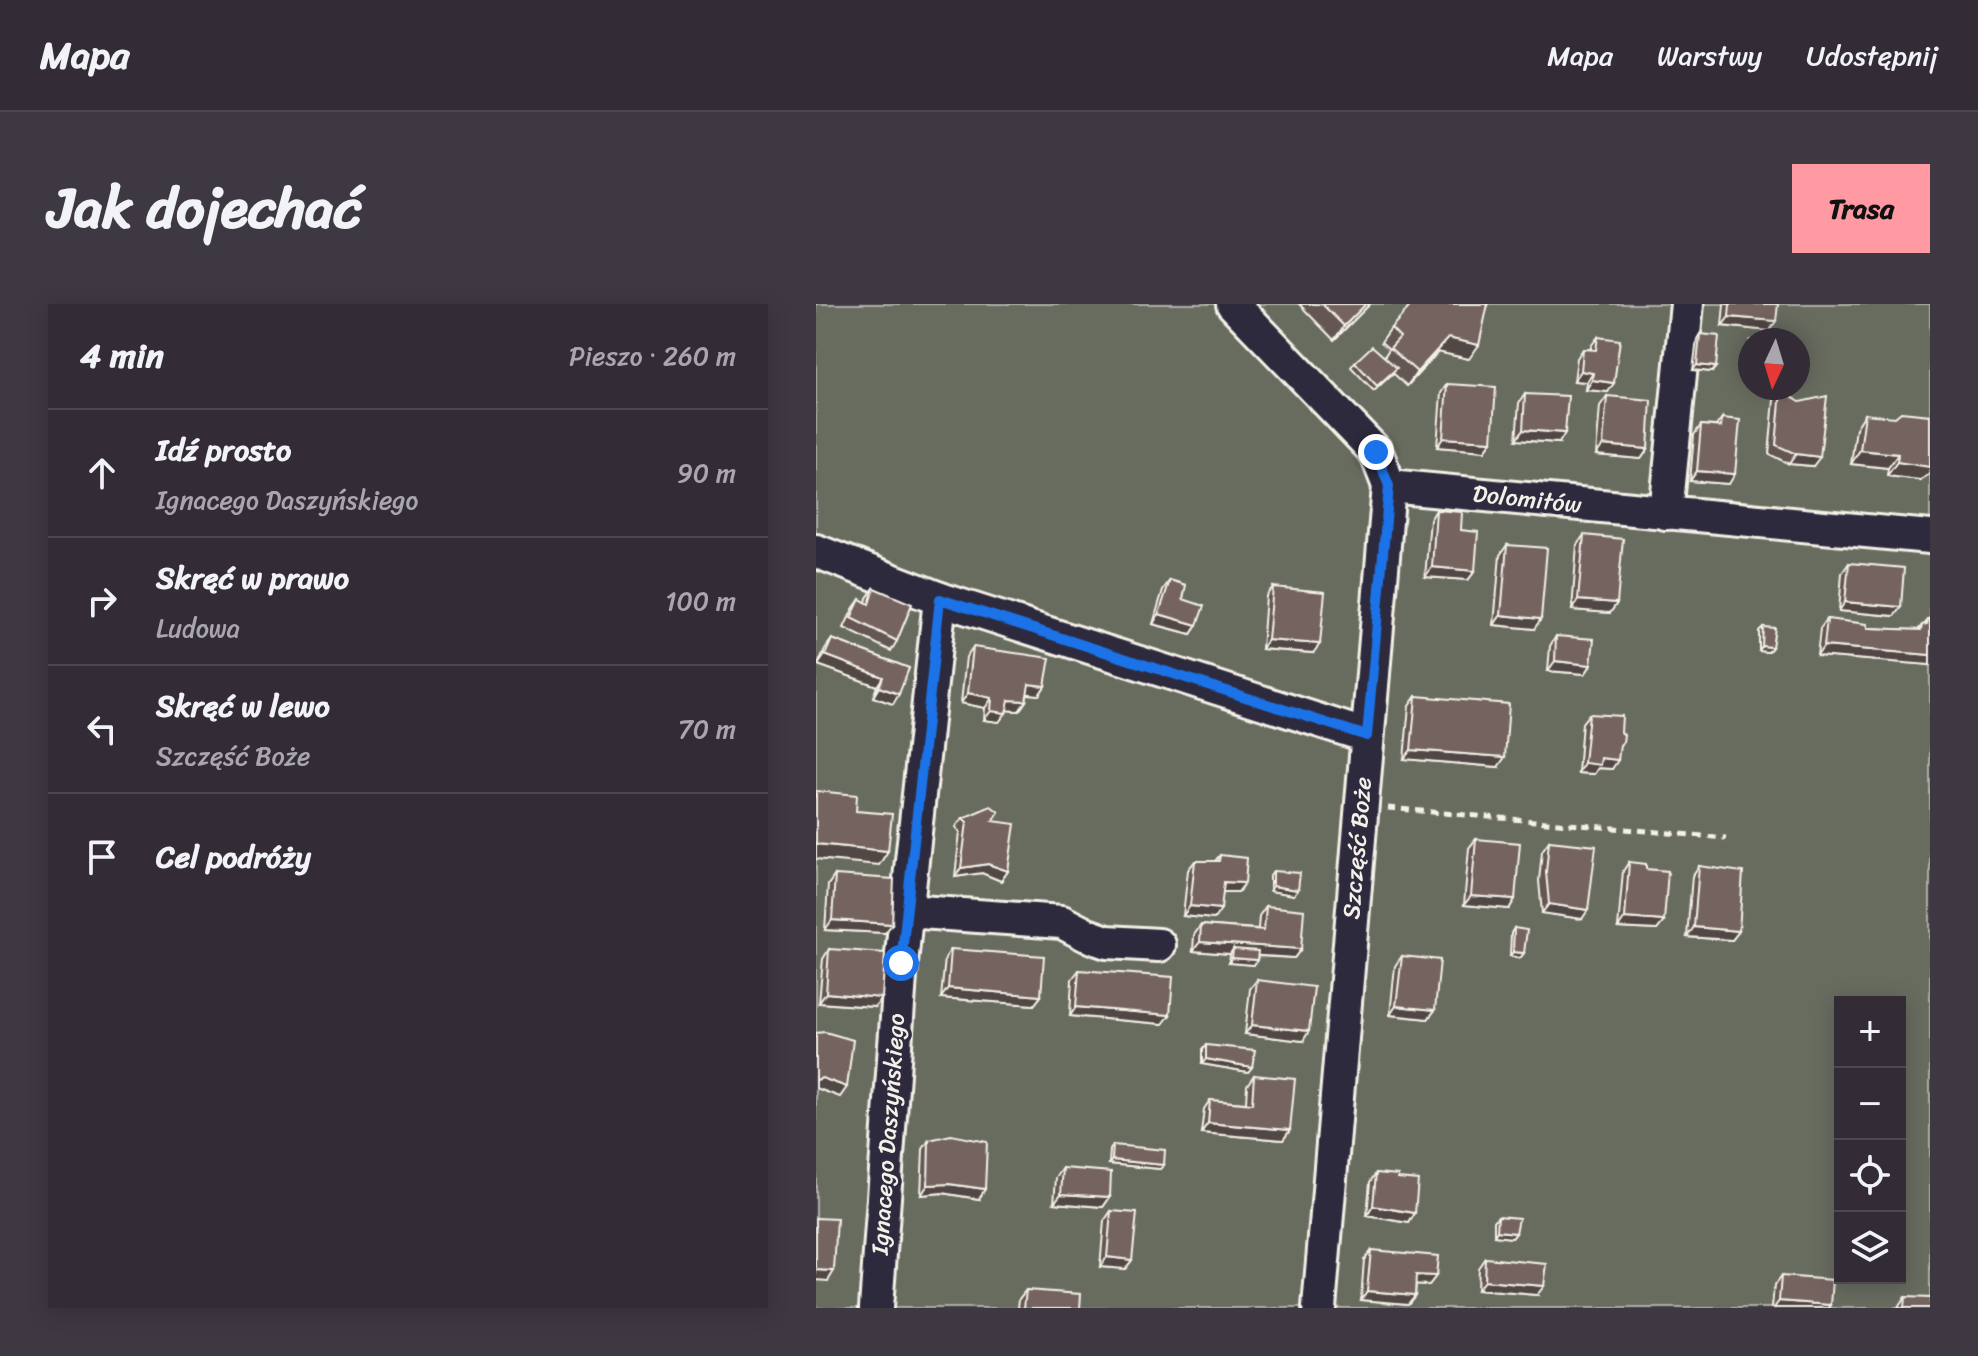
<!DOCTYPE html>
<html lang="pl">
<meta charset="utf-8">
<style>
body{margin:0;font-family:Sriracha,sans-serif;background:#3e3842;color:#f1f3f6}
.controls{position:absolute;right:24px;bottom:24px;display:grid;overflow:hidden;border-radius:0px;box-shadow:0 4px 20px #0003}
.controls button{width:72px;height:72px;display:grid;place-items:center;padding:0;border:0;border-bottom:2px solid #4e4851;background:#332c36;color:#f1f3f6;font:40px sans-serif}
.compass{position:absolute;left:922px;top:24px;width:72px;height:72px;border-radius:50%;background:#332c36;box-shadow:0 4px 20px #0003;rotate:184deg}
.stop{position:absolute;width:24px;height:24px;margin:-18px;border:6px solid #1a73e8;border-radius:50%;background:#fff}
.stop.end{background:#1a73e8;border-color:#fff;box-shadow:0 2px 8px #0008}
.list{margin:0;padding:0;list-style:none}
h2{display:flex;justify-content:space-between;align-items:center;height:104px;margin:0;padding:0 32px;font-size:34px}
h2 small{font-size:26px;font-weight:400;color:#a9a7ad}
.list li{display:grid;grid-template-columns:52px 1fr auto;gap:24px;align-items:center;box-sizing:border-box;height:128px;padding:0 32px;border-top:2px solid #4e4851}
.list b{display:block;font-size:30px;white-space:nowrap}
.list p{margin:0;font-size:26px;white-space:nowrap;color:#a9a7ad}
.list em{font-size:26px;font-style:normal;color:#a9a7ad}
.icon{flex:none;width:44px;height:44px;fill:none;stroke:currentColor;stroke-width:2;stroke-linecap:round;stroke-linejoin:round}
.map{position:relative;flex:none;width:1114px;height:1004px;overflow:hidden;border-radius:0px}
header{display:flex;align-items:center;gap:48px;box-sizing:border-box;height:112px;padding:0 40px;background:#332c36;border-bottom:2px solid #4e4851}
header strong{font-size:38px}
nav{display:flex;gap:44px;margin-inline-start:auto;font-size:28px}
.intro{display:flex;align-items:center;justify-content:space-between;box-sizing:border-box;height:192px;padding:0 48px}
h1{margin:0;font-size:56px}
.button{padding:20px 36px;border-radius:0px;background:#ff9aa2;color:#111;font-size:28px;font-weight:700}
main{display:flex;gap:48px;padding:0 48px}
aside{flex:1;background:#332c36;border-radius:0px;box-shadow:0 4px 20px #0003}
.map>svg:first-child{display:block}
.green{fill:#676c5f;stroke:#aeaea4;stroke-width:2;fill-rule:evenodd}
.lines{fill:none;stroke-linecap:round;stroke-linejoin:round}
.street-casing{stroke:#f4f1e8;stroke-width:38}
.path{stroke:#f4f1e8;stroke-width:5;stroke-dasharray:8 6;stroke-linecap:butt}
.street{stroke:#2f2a3d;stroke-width:32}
.wall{fill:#645653;stroke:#f4f1e8;stroke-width:2}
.shaded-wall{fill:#514644;stroke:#f4f1e8;stroke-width:2}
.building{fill:#746461;stroke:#f4f1e8;stroke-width:2}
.route{stroke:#1a73e8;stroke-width:10}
.labels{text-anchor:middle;stroke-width:7;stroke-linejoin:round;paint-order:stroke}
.street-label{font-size:24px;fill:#f4f1e8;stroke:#2f2a3d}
</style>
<header>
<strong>Mapa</strong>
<nav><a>Mapa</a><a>Warstwy</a><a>Udostępnij</a></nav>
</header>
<div class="intro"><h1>Jak dojechać</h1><a class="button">Trasa</a></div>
<main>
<aside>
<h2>4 min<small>Pieszo · 260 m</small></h2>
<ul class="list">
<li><svg class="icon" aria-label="ahead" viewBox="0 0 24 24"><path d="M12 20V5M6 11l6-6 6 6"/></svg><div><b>Idź prosto</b><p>Ignacego Daszyńskiego</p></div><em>90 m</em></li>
<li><svg class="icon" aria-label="right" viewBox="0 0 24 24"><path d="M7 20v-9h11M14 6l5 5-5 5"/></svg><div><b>Skręć w prawo</b><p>Ludowa</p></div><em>100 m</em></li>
<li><svg class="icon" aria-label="left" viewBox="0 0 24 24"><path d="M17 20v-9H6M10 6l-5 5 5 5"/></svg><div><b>Skręć w lewo</b><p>Szczęść Boże</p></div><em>70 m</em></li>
<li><svg class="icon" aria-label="arrive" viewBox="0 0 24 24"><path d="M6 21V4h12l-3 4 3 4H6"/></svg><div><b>Cel podróży</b></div></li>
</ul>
</aside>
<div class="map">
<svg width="1114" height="1004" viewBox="0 0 1114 1004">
<rect width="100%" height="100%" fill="#443b48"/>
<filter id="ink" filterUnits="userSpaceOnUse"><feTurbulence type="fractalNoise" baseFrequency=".0125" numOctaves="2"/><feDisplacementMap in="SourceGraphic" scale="16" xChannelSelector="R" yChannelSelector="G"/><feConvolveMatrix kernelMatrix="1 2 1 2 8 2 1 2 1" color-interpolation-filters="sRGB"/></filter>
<g filter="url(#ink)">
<path class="green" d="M0,0H1114V1004H0ZM934,36H982V84H934ZM1024,698H1084V974H1024Z"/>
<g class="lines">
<defs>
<g id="street">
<path d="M417,0L560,148L573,182L503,1004"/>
<path d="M573,182L1114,233"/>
<path d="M850,209L871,0"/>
<path d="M0,247L124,295L551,432"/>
<path d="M90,607L246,618L271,631L291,638L343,641"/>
<path d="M60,1004L85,659L124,295"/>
</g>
</defs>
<use href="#street" class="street-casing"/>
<path class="path" d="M572,504L910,534"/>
<use href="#street" class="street"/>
</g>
<g class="wall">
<path d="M483,0H554L518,36Z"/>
<path d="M908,0H962L953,27L906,22Z"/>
<path d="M575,24L653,55L622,48L591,82L577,69L558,87L535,63L539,58L568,53L573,45L565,38Z"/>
<path d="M884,30L896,68L877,66L881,35Z"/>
<path d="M782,33L792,88L770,86L771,78L758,77L761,54L767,45H775V42Z"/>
<path d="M631,80L676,137L669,147L621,143L625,89Z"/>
<path d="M965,87L997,162L973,160L953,150L958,96Z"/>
<path d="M709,90L743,139L700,136L703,99Z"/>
<path d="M791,92L832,145L825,155L780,151L784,102Z"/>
<path d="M1049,110L1104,176L1071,172L1072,164L1035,160L1040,124Z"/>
<path d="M906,114L913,180L874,177L878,131L885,121L900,122Z"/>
<path d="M620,206L645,226L659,267L652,276L609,273L614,216Z"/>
<path d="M768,231L801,299L794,309L756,306L761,241Z"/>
<path d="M691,241L718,325L678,321L684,251Z"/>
<path d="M1033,259L1085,303L1078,312L1023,307L1026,269Z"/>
<path d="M354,276L367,295L381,321L375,330L337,320L347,286Z"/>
<path d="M457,283L497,349L446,345L450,292Z"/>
<path d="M58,284L81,337L75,347L28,324L37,305L44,295L50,299L51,294Z"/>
<path d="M1011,315L1052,324L1102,326L1106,321L1109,320L1112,315H1114V361L1001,352L1004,325Z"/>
<path d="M947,323L956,343L952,348L943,347V327Z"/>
<path d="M740,332L775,361L769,370L732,367L734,342Z"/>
<path d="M16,335L93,364L77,400L57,393L61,382L2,361L9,345Z"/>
<path d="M157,343L229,382L223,391L211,390L210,397L203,407L191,406L183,418L168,416L169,404L145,399L150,353Z"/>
<path d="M600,392L682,463L588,455L593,402Z"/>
<path d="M773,410L803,444L796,465L782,464L778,470L762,469L766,419Z"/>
<path d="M147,514L177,517L192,567L185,577L166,569L139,573L144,528L140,523Z"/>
<path d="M660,535L699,595L693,605L648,601L653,544Z"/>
<path d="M733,537L766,615L726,609L723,577L726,547Z"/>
<path d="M404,551L429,579L422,588H407L398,615L367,612L372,566L379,557H399Z"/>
<path d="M813,558L848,617L841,626L802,624L807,567Z"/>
<path d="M883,562L923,627L916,636L871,633L876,572Z"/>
<path d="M457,567L482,586L478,591L454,587V571Z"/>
<path d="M19,571L69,629L9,626L12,581Z"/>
<path d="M450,602L485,645L478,654L442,652L438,661L413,659L414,650L377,647L378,631L385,621L442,625L443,612Z"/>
<path d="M698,624L708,649L704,654L694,652L695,629Z"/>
<path d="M13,645L59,703L3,699L7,655Z"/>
<path d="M135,645L225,692L218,701L125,694L129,654Z"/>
<path d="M586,652L619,706L612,715L574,711L579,662Z"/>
<path d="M263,666L347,720L254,712L256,675Z"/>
<path d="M441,676L487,737L429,730L434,685Z"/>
<path d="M390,741L436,763L432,768L386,760V746Z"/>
<path d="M438,771L474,826L467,836L385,829L388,805L394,796L430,799L431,781Z"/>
<path d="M113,836L163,895L126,889L105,891L107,845Z"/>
<path d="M297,841L344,865L293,860L294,846Z"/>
<path d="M247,864L294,893L287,903L238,899L240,874Z"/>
<path d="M560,869L582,874L599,909L593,919L551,912L554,878Z"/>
<path d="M295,907L316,956L309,965L284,963L288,917Z"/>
<path d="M682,912L700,929L696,934L678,932V917Z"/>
<path d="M555,946L620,972L613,981L600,980L599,991L592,1000L545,996L548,956Z"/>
<path d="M669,954L721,991L661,986L662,964Z"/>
<path d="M965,972L1015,1001L1013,1004H956L958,982Z"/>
<path d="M210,986L264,1004H202L203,995Z"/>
<path d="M1089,993L1114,1004H1082Z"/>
</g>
<g class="shaded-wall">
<path d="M550,0H554L518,36L528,22Z"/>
<path d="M913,13L960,17L953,27L906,22Z"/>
<path d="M632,34L663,41L653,55L622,48L591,82L601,68Z"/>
<path d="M881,61L900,63L896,68L877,66Z"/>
<path d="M765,67L777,69L771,78L758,77Z"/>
<path d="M776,76L798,79L792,88L770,86Z"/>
<path d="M707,126L749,129L743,139L700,136Z"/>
<path d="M627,134L676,137L669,147L621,143Z"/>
<path d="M787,141L832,145L825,155L780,151Z"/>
<path d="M1044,146L1082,150L1072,164L1035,160Z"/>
<path d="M980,150L1004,153L997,162L973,160Z"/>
<path d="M1081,158L1114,162V170L1104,176L1071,172Z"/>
<path d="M881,167L919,170L913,180L874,177Z"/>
<path d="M616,263L659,267L652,276L609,273Z"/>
<path d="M762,296L801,299L794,309L756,306Z"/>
<path d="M1029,298L1085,303L1078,312L1023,307Z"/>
<path d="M343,310L381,321L375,330L337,320Z"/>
<path d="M685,311L725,315L718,325L678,321Z"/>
<path d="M452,336L504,340L497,349L446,345Z"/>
<path d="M946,342L956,343L952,348L943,347Z"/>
<path d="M1008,342L1114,351V361L1001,352Z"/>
<path d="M9,351L67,373L61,382L2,361Z"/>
<path d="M739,357L775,361L769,370L732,367Z"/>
<path d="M213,380L229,382L223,391L206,389Z"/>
<path d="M63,383L83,390L77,400L57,393Z"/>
<path d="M152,389L176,394L169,404L145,399Z"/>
<path d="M193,396L210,397L203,407L186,406Z"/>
<path d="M175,407L190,409L183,418L168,416Z"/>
<path d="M595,446L689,453L682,463L588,455Z"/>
<path d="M785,454L802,456L796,465L782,464L778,470L762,469L768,459Z"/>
<path d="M0,540L72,547L63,561L0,555Z"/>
<path d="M172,560L192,567L185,577L166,569L139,573L145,564Z"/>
<path d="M408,578L429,579L422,588H401Z"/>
<path d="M457,582L482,586L478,591L454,587Z"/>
<path d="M655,592L699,595L693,605L648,601Z"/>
<path d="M733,600L772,606L766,615L726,609Z"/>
<path d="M374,602L405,605L398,615L367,612Z"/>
<path d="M809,614L848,617L841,626L802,624Z"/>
<path d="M16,616L76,620L69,629L9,626Z"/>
<path d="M878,623L923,627L916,636L871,633Z"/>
<path d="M384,638L485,645L478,654L417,650V645L414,650L377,647Z"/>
<path d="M697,648L708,649L704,654L694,652Z"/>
<path d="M416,654L441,656L438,661L413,659Z"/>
<path d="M132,684L225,692L218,701L125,694Z"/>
<path d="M10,689L66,694L59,703L3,699Z"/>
<path d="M580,702L619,706L612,715L574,711Z"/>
<path d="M260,703L354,711L347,720L254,712Z"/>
<path d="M436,721L493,727L487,737L429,730Z"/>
<path d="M390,755L436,763L432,768L386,760Z"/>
<path d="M6,774L31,783L24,793L0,784V776Z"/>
<path d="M392,819L474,826L467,836L385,829Z"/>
<path d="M296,856L348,861L344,865L293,860Z"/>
<path d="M133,880L169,885L163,895L126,889L105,891L112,881Z"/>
<path d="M245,890L294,893L287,903L238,899Z"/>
<path d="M557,902L599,909L593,919L551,912Z"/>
<path d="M681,927L700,929L696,934L678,932Z"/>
<path d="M291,953L316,956L309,965L284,963Z"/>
<path d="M0,966L18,967L12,977L0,976Z"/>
<path d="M600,971L620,972L613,981L594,980Z"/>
<path d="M668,977L728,982L721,991L661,986Z"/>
<path d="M551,987L599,991L592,1000L545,996Z"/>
<path d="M963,997L1015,1001L1013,1004H958Z"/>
</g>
<g class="building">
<path d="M506,0H550L528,22Z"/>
<path d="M596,0H672L663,41L632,34L601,68L574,44L584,33L575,24Z"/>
<path d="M914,0H962L960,17L913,13Z"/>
<path d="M884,30L903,32L900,63L881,61Z"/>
<path d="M782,33L804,36L798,79L776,76L777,69L765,67L767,45L780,46Z"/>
<path d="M556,42L581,64L561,82L539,58Z"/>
<path d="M631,80L680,83L676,137L627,134Z"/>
<path d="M965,87L984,98L1011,92L1004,153L980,150L960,141Z"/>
<path d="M709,90L752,92L749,129L707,126Z"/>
<path d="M791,92L835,96L832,145L787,141Z"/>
<path d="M1085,108L1114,111V163L1081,158L1082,150L1044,146L1049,110L1079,113Z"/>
<path d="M906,114L924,116L919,170L881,167L885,121L905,123Z"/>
<path d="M620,206L646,208L645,226L662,228L659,267L616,263Z"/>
<path d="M768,231L807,235L801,299L762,296Z"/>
<path d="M691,241L731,244L725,315L685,311Z"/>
<path d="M1033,259L1088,264L1085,303L1029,298Z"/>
<path d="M354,276L370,281L367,295L388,302L381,321L343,310Z"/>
<path d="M457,283L509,288L504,340L452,336Z"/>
<path d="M58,284L96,300L81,337L35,314L44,295L53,300Z"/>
<path d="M1011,315L1051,320L1052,324L1105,326L1106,321L1111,320L1112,315H1114V351L1008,342Z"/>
<path d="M947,323L959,324L956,343L946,342Z"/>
<path d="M740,332L778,335L775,361L739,357Z"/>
<path d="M16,335L93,364L83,390L63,383L67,373L9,351Z"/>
<path d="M157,343L234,354L229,382L213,380L210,397L193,396L190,409L175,407L176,394L152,389Z"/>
<path d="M600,392L693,400L689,453L595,446Z"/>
<path d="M773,410L806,412L805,428L808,431L807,438L804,441L802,456L785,454L784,461L768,459Z"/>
<path d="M0,487L41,491L40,507L76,510L72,547L0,540Z"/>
<path d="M175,502L183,508L177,517L199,520L192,567L172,560L145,564L151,518L147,514Z"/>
<path d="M660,535L704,539L699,595L655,592Z"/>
<path d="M733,537L780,542L772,606L733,600L730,568Z"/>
<path d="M404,551L431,554L429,579L408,578L405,605L374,602L379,557H403Z"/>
<path d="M813,558L830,560V565L852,567L848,617L809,614Z"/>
<path d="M883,562L927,568L923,627L878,623Z"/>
<path d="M457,567L484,569L482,586L457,582Z"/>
<path d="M19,571L78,575L76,620L16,616Z"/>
<path d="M450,602L488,606L485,645L384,638L385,621L448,626Z"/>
<path d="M698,624L711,626L708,649L697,648Z"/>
<path d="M13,645L69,649L66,694L10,689Z"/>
<path d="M135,645L228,652L225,692L132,684Z"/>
<path d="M417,645L442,647L441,656L416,654Z"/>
<path d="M586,652L624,656L619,706L580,702Z"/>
<path d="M263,666L357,673L354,711L260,703Z"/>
<path d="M441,676L498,683L493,727L436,721Z"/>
<path d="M9,728L37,736L31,783L6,774L0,776V729Z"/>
<path d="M390,741L439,746L436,763L390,755Z"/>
<path d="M438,771L479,775L474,826L392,819L394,796L436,800Z"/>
<path d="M135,831L171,838L169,885L133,880L112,881L113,836Z"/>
<path d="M297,841L349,846L348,861L296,856Z"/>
<path d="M247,864L295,868L294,893L245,890Z"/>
<path d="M560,869L582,871V874L602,876L599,909L557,902Z"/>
<path d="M295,907L321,909L316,956L291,953Z"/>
<path d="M682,912L703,914L700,929L681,927Z"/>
<path d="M0,914L21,915L18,967L0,966Z"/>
<path d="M555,946L622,952L620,972L600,971L599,991L551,987Z"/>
<path d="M669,954L731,960L728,982L668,977Z"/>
<path d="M965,972L1017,976L1015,1001L963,997Z"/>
<path d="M210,986L265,990L264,1004H208Z"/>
<path d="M1089,993L1114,994V1004H1088Z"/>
</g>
</g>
<g class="lines" filter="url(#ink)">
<path class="route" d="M85,659L124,295L551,432L573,182L560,148"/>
</g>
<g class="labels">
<g class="street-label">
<text transform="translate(711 195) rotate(6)" y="8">Dolomitów</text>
<text transform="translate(541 544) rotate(-85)" y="8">Szczęść Boże</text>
<text transform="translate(72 830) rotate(-86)" y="8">Ignacego Daszyńskiego</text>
</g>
</g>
</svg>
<div class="controls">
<button>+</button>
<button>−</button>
<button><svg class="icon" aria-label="locate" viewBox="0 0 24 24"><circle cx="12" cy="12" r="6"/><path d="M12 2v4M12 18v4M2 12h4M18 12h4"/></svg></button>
<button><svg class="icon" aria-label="layers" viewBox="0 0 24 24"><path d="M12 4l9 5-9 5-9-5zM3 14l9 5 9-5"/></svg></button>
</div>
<svg class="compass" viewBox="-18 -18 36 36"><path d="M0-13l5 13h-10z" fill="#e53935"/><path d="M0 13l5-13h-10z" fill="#a9a7ad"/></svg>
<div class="stop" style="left:85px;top:659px"></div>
<div class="stop end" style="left:560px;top:148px"></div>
</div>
</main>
